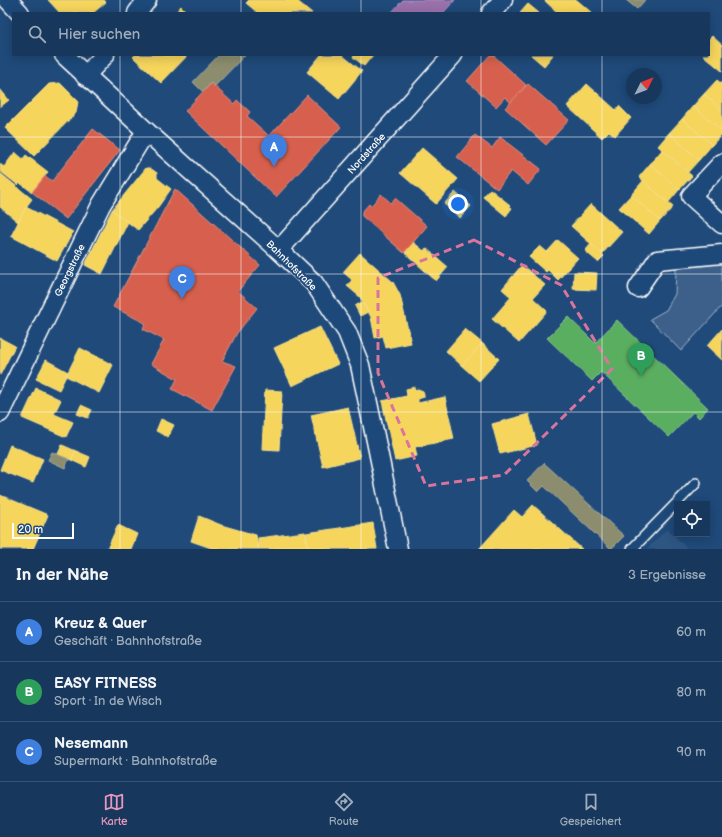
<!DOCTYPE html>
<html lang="de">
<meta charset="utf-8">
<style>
body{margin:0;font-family:"Balsamiq Sans",sans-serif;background:#244365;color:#f1f3f6}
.controls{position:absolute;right:12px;bottom:12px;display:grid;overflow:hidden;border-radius:0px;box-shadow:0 2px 10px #0003}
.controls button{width:36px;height:36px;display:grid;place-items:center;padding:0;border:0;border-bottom:1px solid #365272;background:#17385c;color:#f1f3f6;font:20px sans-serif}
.compass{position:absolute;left:626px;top:68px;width:36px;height:36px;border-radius:50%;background:#17385c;box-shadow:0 2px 10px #0003;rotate:48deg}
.scale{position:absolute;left:12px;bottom:10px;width:62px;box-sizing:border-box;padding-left:4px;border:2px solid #fff;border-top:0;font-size:11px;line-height:14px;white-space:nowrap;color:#fff;-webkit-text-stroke:3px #1f4a7a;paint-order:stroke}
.you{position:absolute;left:458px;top:204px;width:14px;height:14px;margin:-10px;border:3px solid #fff;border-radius:50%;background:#1a73e8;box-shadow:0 0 0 6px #1a73e833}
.badge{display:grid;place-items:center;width:26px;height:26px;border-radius:50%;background:#e797bd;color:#fff;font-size:13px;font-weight:700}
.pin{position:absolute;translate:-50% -33px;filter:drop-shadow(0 1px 2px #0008)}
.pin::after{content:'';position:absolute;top:21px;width:14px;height:12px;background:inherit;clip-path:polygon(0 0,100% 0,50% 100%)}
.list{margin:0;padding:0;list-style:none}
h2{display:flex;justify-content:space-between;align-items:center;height:52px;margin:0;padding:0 16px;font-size:17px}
h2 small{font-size:13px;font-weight:400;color:#9eacbb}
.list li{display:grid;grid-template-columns:26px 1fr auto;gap:12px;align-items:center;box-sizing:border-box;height:60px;padding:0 16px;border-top:1px solid #365272}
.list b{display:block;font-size:15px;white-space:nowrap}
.list p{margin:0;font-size:13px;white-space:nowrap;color:#9eacbb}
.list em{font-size:13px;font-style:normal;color:#9eacbb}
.icon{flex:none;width:22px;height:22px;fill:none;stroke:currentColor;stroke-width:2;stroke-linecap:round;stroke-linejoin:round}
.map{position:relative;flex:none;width:722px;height:549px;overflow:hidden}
.search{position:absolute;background:#17385c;box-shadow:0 2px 10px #0003;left:12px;right:12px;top:12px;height:44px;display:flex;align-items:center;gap:10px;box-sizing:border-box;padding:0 14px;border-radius:0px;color:#9eacbb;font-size:15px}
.sheet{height:232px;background:#17385c}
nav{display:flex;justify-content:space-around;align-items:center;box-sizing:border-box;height:56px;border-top:1px solid #365272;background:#17385c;font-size:11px;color:#9eacbb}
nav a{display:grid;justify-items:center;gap:2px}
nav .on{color:#e797bd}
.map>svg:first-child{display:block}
.built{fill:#2e5683}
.green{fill:#3c618b;stroke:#9eb0c5}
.homes{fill:#f6d55c;stroke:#f9e28d}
.shops{fill:#d6604d;stroke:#e29082}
.offices{fill:#9970ab;stroke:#b89bc4}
.public{fill:#5aae61;stroke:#8cc690}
.industry{fill:#8c8c6e;stroke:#aeae9a}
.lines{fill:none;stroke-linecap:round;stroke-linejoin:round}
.lane-casing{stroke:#fff;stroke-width:12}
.street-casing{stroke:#fff;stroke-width:21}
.lane{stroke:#1f4a7a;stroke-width:9}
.street{stroke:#1f4a7a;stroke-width:18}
.marked{fill:none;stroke:#da749d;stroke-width:3;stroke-dasharray:8 5;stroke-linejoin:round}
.grid{fill:none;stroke:#fff;stroke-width:1;stroke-opacity:0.55}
.labels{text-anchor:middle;stroke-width:4;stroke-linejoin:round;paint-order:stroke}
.street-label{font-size:10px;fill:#fff;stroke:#1f4a7a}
</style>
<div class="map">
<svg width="722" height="549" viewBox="0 0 722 549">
<rect width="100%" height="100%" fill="#1f4a7a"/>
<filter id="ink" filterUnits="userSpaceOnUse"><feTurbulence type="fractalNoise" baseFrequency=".025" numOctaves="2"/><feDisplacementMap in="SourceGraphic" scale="8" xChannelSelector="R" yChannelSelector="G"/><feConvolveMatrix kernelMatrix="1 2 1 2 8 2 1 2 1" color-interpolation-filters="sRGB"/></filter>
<g filter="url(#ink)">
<path class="built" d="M667,529L688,549H647Z"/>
<path class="green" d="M722,263V306L681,351L650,319L666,310L675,294L676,269Z"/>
<g class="homes">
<path d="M48,0H104L106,2L93,13H60Z"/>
<path d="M249,0H296L312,13H258L246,3Z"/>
<path d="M544,0H577L592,13H558Z"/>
<path d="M528,4L539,13H520Z"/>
<path d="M181,6L188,13H175Z"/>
<path d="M712,36L722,45V71L703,55H709V39Z"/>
<path d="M135,55H188L161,83L133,57Z"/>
<path d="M321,55H342L362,71L339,99L307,72Z"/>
<path d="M354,55H373L364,66L353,57Z"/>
<path d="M531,55H553L544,66Z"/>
<path d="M717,80L722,84V110L704,94Z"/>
<path d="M60,83L78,101L76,113L34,156L5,128L49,84Z"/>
<path d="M587,84L616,110L619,106L631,118L615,136L609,131L602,138L567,106Z"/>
<path d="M0,89L9,100L0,107Z"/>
<path d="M704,94L722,110V131L693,106Z"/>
<path d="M693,106L722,131V134L712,145L682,119Z"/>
<path d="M682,119L712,145L699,160L669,133Z"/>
<path d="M669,133L699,160L688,172L658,146Z"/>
<path d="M422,148L458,179L436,204L400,173Z"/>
<path d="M662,150L692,176L679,190L650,164Z"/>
<path d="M15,152L23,159L26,155L48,172L32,192L20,183L18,185L0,171V164L4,167Z"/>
<path d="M650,164L679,190L668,203L639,177Z"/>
<path d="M146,168H150L157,173V178L171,189L158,207L138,230L112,210Z"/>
<path d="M0,173L32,199L26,207L18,222L0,207Z"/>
<path d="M643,181L673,207L660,221L631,195Z"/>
<path d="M490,189L510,205L509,206L512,208L506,216L483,197Z"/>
<path d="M455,192L471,206L460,218L444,204Z"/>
<path d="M631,195L660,221L649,234L619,208Z"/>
<path d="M591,204L622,232L602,254L571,226Z"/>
<path d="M26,207L73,232L57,261L11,236Z"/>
<path d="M112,210L128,222L102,274L85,265Z"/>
<path d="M558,240L578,258L558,280L548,270L546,272L529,257L540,246L547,252Z"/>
<path d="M413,242L424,251L426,248L448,267L436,281L404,252Z"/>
<path d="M591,244L604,256L598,262L585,251Z"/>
<path d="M360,253L393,282L400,295L411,343L386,348L383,336L375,338L371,317L360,297L347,286L352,280L343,272Z"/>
<path d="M522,265L545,285L533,298L547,311L519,343L492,319L511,297L502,289Z"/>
<path d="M574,272L597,273L596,290L573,289Z"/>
<path d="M362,302L368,312L360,316L355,306Z"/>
<path d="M320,327L338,364L292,386L274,348Z"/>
<path d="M465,329L482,343L462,366L446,351Z"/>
<path d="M722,329V360L707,346Z"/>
<path d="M0,338L15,346L0,375Z"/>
<path d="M482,343L499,359L479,381L462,366Z"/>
<path d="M80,348L113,365L99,393L66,376Z"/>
<path d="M46,360L68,372L59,390L36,379Z"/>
<path d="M414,387L415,390L418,389L423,391L424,394V397L418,399V403L445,397L454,439L415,447L417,456L395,461L382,401L407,396L406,389Z"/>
<path d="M36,388L61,400L54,414L73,422L66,437L22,418Z"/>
<path d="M265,390L282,391L279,450L262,449Z"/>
<path d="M81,405L92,410L88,418L77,414Z"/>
<path d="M348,407L360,458L323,467L311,415Z"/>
<path d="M529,414L537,445L500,454L492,424Z"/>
<path d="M161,419L174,425L168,437L156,431Z"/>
<path d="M10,445L43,459L33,483L0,470Z"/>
<path d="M62,445L76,451L71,460L58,454Z"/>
<path d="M76,451L90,457L86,467L71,460Z"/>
<path d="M0,495L48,515L33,549H0Z"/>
<path d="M533,505L582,549H479L514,510L522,517Z"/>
<path d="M199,516L221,525L256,535L258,549H214L191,541Z"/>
<path d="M373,523L377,549H308L306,533Z"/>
<path d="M118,525L137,534L131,549H107Z"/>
<path d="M305,532L308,549H258V538Z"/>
</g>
<g class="shops">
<path d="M490,55H493L526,85L511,103L505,97L496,107L467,81Z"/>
<path d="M211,83L234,104L237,100L250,112L247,116L269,136L307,95L341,127L276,197L185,111Z"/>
<path d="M528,84L569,120L546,145L505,108Z"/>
<path d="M93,129L120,150L66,219L32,192L45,176L52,181Z"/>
<path d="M475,135L492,148L500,137L541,169L528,185L511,171L497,189L457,157Z"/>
<path d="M175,189L260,265L238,291L257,308L237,333L222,361L236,366L212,410L172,389L177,379L151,364L164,340L143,329L145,323L113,307Z"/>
<path d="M381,194L391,203L395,198L427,226L404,253L362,216V212L369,204L371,206Z"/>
</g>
<path class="offices" d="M403,0H455L443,13H391Z"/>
<path class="public" d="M568,317L595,343L617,320L708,408L699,418L693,412L669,437L601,372L592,381L547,338Z"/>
<g class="industry">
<path d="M626,0H645L637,9Z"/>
<path d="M219,55H245L215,86L211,83L203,92L193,82Z"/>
<path d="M52,452L69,459L65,468L48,460Z"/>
<path d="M544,463L624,536L611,549L544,486L538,492L527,481Z"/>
</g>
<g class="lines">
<defs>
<path id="lane" d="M632,549L696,483"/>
<g id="street">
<path d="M8,0L20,13"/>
<path d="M137,13L147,0"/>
<path d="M491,13L503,0"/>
<path d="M64,55L146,131L279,250L314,283L347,332L360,365L376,441L398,549"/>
<path d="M85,76L105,55"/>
<path d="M722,163L691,196L722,224"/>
<path d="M279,250L453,55"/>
<path d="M638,288L657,260L722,254"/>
<path d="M0,413L101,205L146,131"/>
</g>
</defs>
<use href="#lane" class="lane-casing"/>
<use href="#street" class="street-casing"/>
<use href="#lane" class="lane"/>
<use href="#street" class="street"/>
</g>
</g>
<path class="marked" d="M474,240L561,285L612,369L504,475L426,486L378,373V278Z"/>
<path class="grid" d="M120,0V13M241,0V13M361,0V13M481,0V13M602,0V13M120,55V549M241,55V549M361,55V549M481,55V549M602,55V549M0,137H722M0,274H722M0,412H722"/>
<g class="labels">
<g class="street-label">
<text transform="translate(366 153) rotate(-48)" y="4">Nordstraße</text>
<text transform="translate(292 265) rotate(45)" y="4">Bahnhofstraße</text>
<text transform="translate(69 270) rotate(-64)" y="4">Georgstraße</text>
</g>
</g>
</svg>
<div class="controls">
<button><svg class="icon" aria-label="locate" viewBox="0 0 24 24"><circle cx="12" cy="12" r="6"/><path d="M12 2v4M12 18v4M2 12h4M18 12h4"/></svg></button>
</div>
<svg class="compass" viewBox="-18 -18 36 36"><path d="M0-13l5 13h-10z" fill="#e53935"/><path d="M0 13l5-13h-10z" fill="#9eacbb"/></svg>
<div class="scale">20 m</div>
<div class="you"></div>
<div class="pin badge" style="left:274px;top:167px;background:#3f7fe0">A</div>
<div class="pin badge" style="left:641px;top:376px;background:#2e9e5b">B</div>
<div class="pin badge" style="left:182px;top:299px;background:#3f7fe0">C</div>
<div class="search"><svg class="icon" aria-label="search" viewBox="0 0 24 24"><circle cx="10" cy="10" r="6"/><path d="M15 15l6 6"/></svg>Hier suchen</div>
</div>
<section class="sheet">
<h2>In der Nähe<small>3 Ergebnisse</small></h2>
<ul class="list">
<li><span class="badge" style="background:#3f7fe0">A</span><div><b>Kreuz &amp; Quer</b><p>Geschäft · Bahnhofstraße</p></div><em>60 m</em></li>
<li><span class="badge" style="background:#2e9e5b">B</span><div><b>EASY FITNESS</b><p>Sport · In de Wisch</p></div><em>80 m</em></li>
<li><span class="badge" style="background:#3f7fe0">C</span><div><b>Nesemann</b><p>Supermarkt · Bahnhofstraße</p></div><em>90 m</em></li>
</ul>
</section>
<nav>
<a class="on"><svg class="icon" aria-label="map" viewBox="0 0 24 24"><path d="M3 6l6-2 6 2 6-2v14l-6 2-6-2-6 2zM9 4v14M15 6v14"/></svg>Karte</a>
<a><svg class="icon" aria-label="directions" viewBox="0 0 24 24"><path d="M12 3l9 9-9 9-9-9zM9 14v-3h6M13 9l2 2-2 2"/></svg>Route</a>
<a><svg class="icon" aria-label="saved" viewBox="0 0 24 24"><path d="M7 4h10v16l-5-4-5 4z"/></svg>Gespeichert</a>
</nav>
